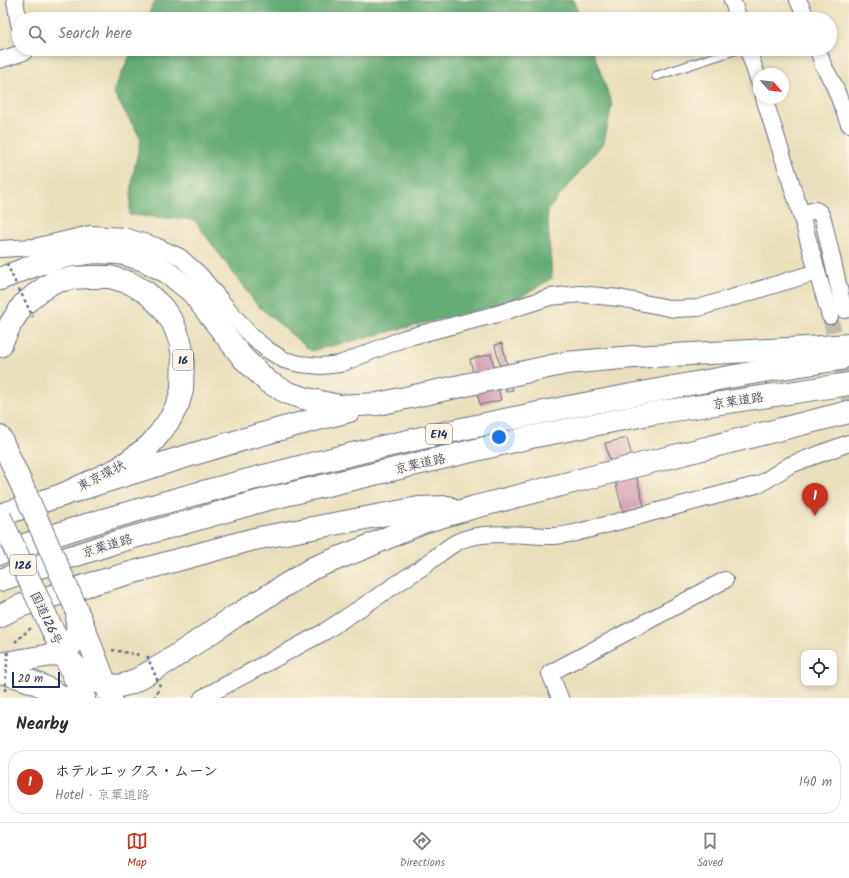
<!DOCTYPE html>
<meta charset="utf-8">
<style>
body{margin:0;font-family:Kalam,"Klee One",sans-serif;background:#f2f2f3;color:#2b2b33}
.controls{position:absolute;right:12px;bottom:12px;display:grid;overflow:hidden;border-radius:8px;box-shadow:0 2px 6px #0003}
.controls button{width:36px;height:36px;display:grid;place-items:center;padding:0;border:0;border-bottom:1px solid #e1e1e2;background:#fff;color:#2b2b33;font:20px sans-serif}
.compass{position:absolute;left:753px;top:68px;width:36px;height:36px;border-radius:50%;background:#fff;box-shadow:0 2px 6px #0003;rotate:117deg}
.scale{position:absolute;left:12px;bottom:10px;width:48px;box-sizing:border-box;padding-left:4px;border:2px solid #1b2f5e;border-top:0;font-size:11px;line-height:14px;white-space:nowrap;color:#1b2f5e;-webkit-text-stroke:3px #fcf5e5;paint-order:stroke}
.you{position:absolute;left:499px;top:437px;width:14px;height:14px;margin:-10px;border:3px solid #fff;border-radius:50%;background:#1a73e8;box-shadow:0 0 0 6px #1a73e833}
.badge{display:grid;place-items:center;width:26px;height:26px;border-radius:50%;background:#c8321e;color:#fff;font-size:13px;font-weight:700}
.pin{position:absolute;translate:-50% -33px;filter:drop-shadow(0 1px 2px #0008)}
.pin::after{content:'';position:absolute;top:21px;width:14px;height:12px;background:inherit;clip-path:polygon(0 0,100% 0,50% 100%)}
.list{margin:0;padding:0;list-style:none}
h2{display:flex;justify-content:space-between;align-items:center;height:52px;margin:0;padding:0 16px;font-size:17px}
h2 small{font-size:13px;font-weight:400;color:#7c7c81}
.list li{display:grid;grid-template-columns:26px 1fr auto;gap:12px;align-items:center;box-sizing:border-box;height:64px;margin:0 8px 8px;padding:0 8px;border:1px solid #e1e1e2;border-radius:16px}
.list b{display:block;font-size:15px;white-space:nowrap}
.list p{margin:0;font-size:13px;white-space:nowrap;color:#7c7c81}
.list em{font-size:13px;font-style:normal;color:#7c7c81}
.icon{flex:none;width:22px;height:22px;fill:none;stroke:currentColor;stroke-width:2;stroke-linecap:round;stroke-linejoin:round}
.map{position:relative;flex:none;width:849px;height:698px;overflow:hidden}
.search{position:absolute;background:#fff;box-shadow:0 2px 6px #0003;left:12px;right:12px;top:12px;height:44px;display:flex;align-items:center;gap:10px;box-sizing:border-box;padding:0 14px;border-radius:22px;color:#7c7c81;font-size:15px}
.sheet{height:124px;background:#fff}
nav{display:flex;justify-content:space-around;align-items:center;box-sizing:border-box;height:56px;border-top:1px solid #e1e1e2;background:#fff;font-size:11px;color:#7c7c81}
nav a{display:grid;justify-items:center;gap:2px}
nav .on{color:#c8321e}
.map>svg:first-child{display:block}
.forest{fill:#63ac74;stroke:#3f6e69}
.building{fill:#d49fb2}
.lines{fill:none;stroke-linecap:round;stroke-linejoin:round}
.minor-tunnel{stroke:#c0bca8;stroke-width:16;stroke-dasharray:16 8;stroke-linecap:butt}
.service-casing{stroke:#636d7f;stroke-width:10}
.minor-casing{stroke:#636d7f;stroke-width:18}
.trunk-casing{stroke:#636d7f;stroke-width:24}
.motorway-casing{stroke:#636d7f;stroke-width:24}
.path{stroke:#636d7f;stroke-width:2.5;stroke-dasharray:3 3;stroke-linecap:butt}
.service{stroke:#fff;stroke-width:8}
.minor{stroke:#fff;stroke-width:16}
.trunk{stroke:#fff;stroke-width:22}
.motorway{stroke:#fff;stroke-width:22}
.trunk-bridge-casing{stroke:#636d7f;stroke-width:24;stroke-linecap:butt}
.path-bridge{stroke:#636d7f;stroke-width:2.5;stroke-dasharray:3 3;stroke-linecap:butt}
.trunk-bridge{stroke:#fff;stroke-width:22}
.labels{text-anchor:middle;stroke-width:3;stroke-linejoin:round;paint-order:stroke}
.shield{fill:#fcf5e5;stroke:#5e6a86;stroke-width:1}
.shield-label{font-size:12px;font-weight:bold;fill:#1b2f5e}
.street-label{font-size:13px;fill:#1b2f5e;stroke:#fcf5e5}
</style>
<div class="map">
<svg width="849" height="698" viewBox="0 0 849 698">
<rect width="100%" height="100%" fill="#fcf5e5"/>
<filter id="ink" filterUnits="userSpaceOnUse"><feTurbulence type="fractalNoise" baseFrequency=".025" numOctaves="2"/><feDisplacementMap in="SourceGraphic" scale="8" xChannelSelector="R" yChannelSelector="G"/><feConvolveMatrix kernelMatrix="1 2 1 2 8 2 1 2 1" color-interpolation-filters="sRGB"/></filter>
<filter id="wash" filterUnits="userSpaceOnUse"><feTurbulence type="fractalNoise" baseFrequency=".012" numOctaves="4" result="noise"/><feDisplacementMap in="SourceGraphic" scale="16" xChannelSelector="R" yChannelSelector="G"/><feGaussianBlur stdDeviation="0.9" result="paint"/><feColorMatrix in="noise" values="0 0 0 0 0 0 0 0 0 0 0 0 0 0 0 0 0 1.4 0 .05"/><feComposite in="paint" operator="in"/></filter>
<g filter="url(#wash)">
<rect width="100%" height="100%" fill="#e9dfbb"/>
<g class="forest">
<path d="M155,0H573L581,19H146Z"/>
<path d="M133,49H592L612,104L604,142L547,211L552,278L514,301L311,351L257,305L194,220L129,215L133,174L141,139L113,92Z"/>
</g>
<g id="blocks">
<g class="building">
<path d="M502,343L513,390L506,392L495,345Z"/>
<path d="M491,354L501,400L480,405L470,359Z"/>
<path d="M627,438L644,506L623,511L605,443Z"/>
</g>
</g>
</g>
<g filter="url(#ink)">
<use href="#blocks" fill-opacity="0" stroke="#636d7f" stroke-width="1"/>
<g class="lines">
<path class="minor-tunnel" d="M830,316L849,400"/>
<defs>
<path id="service" d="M656,76L739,49"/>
<g id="minor">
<path d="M15,0L19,24"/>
<path d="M732,0L739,19"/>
<path d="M798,0L807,19"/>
<path d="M748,49L759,82"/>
<path d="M818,49L823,65L834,85L849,124"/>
<path d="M0,60L24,52L23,49"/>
<path d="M764,98L801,214L817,272L830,316"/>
<path d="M801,214L816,210L820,213L823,219L844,310L849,309"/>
<path d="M0,249L34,247L90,234L124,236L156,246L180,257L200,275L222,302L252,337L268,350L284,360L300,364L321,366L340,364L405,338L497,314L550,297L580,294L619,298L674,309L698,308L817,272"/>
<path d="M202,698L324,632L427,564C437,556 446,548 457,542C482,529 526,536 554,536C561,536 568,534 575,533L760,484L790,465L849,443"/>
<path d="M560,698L550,673L725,580"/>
</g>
<g id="trunk">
<path d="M0,346L11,323L23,305L36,294L53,282L73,278L90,277H110L130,283L147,293L162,307L173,323L180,341L183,356L182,390L178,404L170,419L160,433L149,446L118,469L62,495L0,515"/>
<path d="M0,437L24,490"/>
<path d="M45,614L84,698"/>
<path d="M79,615L111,698"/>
<path d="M0,664L63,653C78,643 78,627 77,610"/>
<path d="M0,672C22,678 44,684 63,698"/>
</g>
<g id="motorway">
<path d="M0,279L35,265L67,256L94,252L120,253L144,260L167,272L192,292L243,358L268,382L288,393L307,399L338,406L378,404L566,363L633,357L808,348L849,345"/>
<path d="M62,495C157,465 252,435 349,411"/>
<path d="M0,553C34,542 69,530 103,520C268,472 436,432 605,400C683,385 761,370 840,359"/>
<path d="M0,580L113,543L268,499L531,437L654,413L849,384"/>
<path d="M0,617L5,613L20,606L94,583L254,539L419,508L448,507"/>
<path d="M63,653L83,674L95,681L107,685L119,686L131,683L167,662L237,615L313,568L364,548L423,522L475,507L627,468L849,412"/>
</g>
</defs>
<use href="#service" class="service-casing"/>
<use href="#minor" class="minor-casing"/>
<use href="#trunk" class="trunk-casing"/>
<use href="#motorway" class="motorway-casing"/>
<g class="path">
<path d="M15,642L31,628"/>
<path d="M112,650L140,655"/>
<path d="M154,698L158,690"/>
</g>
<use href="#service" class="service"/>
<use href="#minor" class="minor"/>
<use href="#trunk" class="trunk"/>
<use href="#motorway" class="motorway"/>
<defs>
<g id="trunk-bridge">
<path d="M24,490L75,606"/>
<path d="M0,517L45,614"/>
</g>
</defs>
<use href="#trunk-bridge" class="trunk-bridge-casing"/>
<g class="path-bridge">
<path d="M7,264L16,284"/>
<path d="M19,289L33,317"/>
<path d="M147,656L160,686"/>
<path d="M5,691L8,649"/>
</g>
<use href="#trunk-bridge" class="trunk-bridge"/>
</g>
</g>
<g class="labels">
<g class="shield">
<rect x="173" y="350" width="20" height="20" rx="3"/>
<rect x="426" y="424" width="26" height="20" rx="3"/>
<rect x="10" y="555" width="26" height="20" rx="3"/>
</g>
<g class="shield-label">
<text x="183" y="364">16</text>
<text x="439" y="438">E14</text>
<text x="23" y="569">126</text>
</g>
<g class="street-label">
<text transform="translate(738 400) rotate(-9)" y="5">京葉道路</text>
<text transform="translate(420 463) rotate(-13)" y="5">京葉道路</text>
<text transform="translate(101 475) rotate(-27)" y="5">東京環状</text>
<text transform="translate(107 545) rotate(-17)" y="5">京葉道路</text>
<text transform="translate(47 618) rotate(65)" y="5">国道126号</text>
</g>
</g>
</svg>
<div class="controls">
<button><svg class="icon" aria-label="locate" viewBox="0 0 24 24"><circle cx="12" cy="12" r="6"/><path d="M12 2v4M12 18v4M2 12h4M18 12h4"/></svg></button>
</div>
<svg class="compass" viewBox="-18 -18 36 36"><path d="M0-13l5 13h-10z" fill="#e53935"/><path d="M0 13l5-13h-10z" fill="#7c7c81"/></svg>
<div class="scale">20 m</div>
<div class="you"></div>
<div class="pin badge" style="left:815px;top:516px">1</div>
<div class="search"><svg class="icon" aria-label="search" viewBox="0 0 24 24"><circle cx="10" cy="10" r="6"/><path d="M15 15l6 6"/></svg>Search here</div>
</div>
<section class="sheet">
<h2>Nearby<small></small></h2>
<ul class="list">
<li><span class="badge">1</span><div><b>ホテルエックス・ムーン</b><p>Hotel · 京葉道路</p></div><em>140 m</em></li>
</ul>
</section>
<nav>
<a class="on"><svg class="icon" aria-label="map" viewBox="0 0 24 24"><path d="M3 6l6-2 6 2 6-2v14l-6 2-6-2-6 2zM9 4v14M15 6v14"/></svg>Map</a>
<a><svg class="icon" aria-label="directions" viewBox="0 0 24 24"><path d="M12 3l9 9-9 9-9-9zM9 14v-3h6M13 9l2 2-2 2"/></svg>Directions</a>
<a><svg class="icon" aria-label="saved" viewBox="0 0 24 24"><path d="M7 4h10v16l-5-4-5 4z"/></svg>Saved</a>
</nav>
